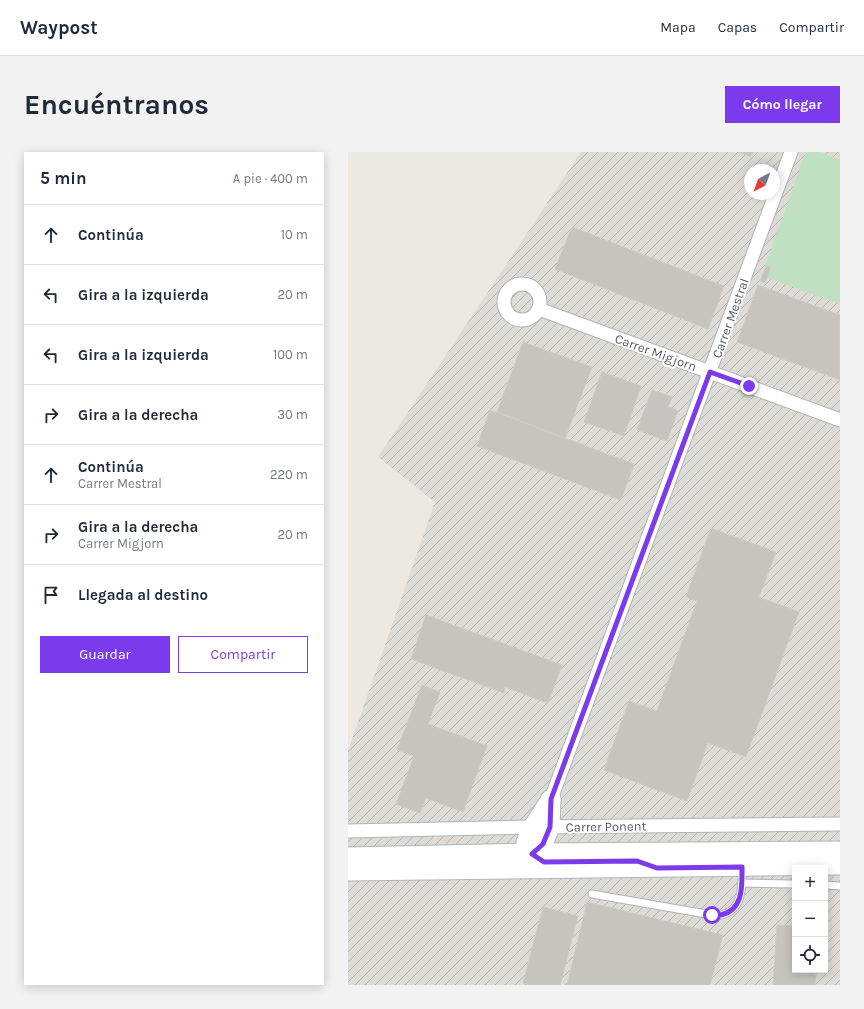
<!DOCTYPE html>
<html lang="es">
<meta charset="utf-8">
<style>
body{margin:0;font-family:Karla,sans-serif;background:#f2f2f3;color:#1f2937}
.controls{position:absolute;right:12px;bottom:12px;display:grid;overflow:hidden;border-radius:0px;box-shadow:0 2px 10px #0003}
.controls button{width:36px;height:36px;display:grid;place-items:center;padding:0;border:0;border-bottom:1px solid #e0e1e3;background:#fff;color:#1f2937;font:20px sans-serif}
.compass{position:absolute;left:396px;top:12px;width:36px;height:36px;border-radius:50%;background:#fff;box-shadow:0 2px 10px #0003;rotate:221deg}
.stop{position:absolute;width:12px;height:12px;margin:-9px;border:3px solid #7c3aed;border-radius:50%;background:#fff}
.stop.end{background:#7c3aed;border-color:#fff;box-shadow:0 1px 4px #0008}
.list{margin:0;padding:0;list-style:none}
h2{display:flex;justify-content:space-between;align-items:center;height:52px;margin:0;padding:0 16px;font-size:17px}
h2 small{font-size:13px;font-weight:400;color:#747a83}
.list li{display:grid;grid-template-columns:26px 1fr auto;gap:12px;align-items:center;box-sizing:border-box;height:60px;padding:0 16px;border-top:1px solid #e0e1e3}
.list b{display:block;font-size:15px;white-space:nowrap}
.list p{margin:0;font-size:13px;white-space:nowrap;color:#747a83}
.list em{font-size:13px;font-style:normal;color:#747a83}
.actions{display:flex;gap:8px;padding:12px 16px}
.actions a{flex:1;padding:9px 0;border:1px solid #7c3aed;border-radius:0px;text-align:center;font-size:14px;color:#7c3aed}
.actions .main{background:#7c3aed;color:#fff}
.icon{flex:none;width:22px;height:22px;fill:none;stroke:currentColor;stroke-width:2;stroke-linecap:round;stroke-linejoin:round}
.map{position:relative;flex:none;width:492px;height:833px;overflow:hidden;border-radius:0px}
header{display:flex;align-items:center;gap:24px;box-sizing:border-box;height:56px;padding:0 20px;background:#fff;border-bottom:1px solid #e0e1e3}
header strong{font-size:19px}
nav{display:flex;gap:22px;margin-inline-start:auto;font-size:14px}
.intro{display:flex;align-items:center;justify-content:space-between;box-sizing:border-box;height:96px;padding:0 24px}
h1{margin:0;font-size:28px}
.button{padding:10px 18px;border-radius:0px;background:#7c3aed;color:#fff;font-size:14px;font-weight:700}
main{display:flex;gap:24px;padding:0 24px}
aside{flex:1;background:#fff;border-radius:0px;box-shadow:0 2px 10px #0003}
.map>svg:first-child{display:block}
.industrial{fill:url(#industrial-furrows);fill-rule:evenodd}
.grass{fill:#c0e0c2}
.building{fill:#c6c4be;stroke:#cfcbc0}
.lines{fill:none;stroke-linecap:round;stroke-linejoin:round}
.service-casing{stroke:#b2b3b7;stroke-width:9}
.minor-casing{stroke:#b2b3b7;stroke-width:15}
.secondary-casing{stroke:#b3b5ba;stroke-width:21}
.service{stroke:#fff;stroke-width:7}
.minor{stroke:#fff;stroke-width:13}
.secondary{stroke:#fff;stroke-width:19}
.route{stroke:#7c3aed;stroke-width:5}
.labels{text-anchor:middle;stroke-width:4;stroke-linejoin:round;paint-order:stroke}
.street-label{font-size:13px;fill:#5a5c60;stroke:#fff}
</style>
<header>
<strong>Waypost</strong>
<nav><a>Mapa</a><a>Capas</a><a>Compartir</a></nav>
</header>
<div class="intro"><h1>Encuéntranos</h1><a class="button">Cómo llegar</a></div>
<main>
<aside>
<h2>5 min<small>A pie · 400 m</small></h2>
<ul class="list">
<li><svg class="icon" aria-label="ahead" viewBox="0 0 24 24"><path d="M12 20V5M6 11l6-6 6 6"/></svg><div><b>Continúa</b></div><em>10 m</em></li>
<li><svg class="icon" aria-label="left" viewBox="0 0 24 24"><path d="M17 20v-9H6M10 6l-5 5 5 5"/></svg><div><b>Gira a la izquierda</b></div><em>20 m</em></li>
<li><svg class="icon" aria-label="left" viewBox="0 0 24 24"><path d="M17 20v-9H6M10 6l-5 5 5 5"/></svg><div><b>Gira a la izquierda</b></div><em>100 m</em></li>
<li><svg class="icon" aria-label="right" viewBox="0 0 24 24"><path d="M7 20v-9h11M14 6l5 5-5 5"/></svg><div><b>Gira a la derecha</b></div><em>30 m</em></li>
<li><svg class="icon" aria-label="ahead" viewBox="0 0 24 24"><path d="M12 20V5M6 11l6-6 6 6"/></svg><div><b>Continúa</b><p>Carrer Mestral</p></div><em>220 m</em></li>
<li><svg class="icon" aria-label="right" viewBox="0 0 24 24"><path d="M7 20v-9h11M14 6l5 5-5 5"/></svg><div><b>Gira a la derecha</b><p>Carrer Migjorn</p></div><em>20 m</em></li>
<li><svg class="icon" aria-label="arrive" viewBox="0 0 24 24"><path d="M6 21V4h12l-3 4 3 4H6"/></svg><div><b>Llegada al destino</b></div></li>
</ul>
<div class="actions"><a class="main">Guardar</a><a>Compartir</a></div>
</aside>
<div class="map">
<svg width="492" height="833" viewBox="0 0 492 833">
<defs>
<pattern id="industrial-furrows" width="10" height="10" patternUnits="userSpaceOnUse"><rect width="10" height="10" fill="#dcdbd6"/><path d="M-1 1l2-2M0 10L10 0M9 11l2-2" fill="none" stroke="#b5b5b1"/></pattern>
</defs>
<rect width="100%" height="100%" fill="#ebe9e1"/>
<path class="industrial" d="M233,0H492V833H0V599L87,350L30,305ZM402,18H426V42H402ZM447,716H477V818H447Z"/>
<path class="grass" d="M458,0H471L492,8V152L419,126L423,115L417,114Z"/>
<g class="building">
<path d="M391,0H405L403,5Z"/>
<path d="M224,75L376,134L360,177L207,117Z"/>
<path d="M418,114L423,115L417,131L412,129Z"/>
<path d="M410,133L492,163V228L389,190Z"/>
<path d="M175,190L244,215L217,286L149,260Z"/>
<path d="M254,220L293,234L276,284L236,270Z"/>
<path d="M304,238L324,245L320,255L330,259L319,289L289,278Z"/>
<path d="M142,258L286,312L273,348L129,294Z"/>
<path d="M363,376L428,400L411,445L451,460L398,605L360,591L339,649L256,618L281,549L309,559L349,449L338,445Z"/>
<path d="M78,463L214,513L200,551L157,535L156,541L63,507Z"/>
<path d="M74,533L92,540L80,572L139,594L115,660L78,646L72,661L48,652L66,604L49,598Z"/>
<path d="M239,750L375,783L362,833H219Z"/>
<path d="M195,755L230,764L212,833H182L175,831Z"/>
<path d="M429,773L447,774V818H468L467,833H425Z"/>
</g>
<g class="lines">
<defs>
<g id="service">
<path d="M394,731L447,732"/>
<path d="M477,733L492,734"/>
<path d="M244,742L364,763C367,763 371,763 373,763C396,758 394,733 394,715"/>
</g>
<g id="minor">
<circle cx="174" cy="150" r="18"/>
<path d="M191,157L492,268"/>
<path d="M203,647L443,0"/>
<path d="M0,679L185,675L492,672"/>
</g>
<g id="secondary">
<path d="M0,705L184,701L492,699"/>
<path d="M179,705L195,692L202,675L203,647"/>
<path d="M193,708L184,701L178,690L185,675L203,647"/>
<path d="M0,719L492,713"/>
</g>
</defs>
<use href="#service" class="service-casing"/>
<use href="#minor" class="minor-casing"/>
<use href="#secondary" class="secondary-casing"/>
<use href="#service" class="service"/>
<use href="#minor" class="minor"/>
<use href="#secondary" class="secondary"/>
</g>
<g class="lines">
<path class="route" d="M364,763C367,763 371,763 373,763C396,758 394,733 394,715L309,716L289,709L196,710L184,702L195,692L202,675L203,647L362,220L401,234"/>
</g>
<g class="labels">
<g class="street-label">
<text transform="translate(382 166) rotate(-70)" y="5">Carrer Mestral</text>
<text transform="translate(308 200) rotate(20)" y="5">Carrer Migjorn</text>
<text transform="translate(258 674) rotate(-1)" y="5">Carrer Ponent</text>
</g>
</g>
</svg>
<div class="controls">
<button>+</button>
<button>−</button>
<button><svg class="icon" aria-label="locate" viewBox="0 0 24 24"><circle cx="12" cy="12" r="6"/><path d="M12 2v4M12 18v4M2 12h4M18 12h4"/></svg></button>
</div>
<svg class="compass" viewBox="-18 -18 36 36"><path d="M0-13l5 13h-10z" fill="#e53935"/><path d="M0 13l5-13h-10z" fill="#747a83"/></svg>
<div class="stop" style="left:364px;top:763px"></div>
<div class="stop end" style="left:401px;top:234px"></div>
</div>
</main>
